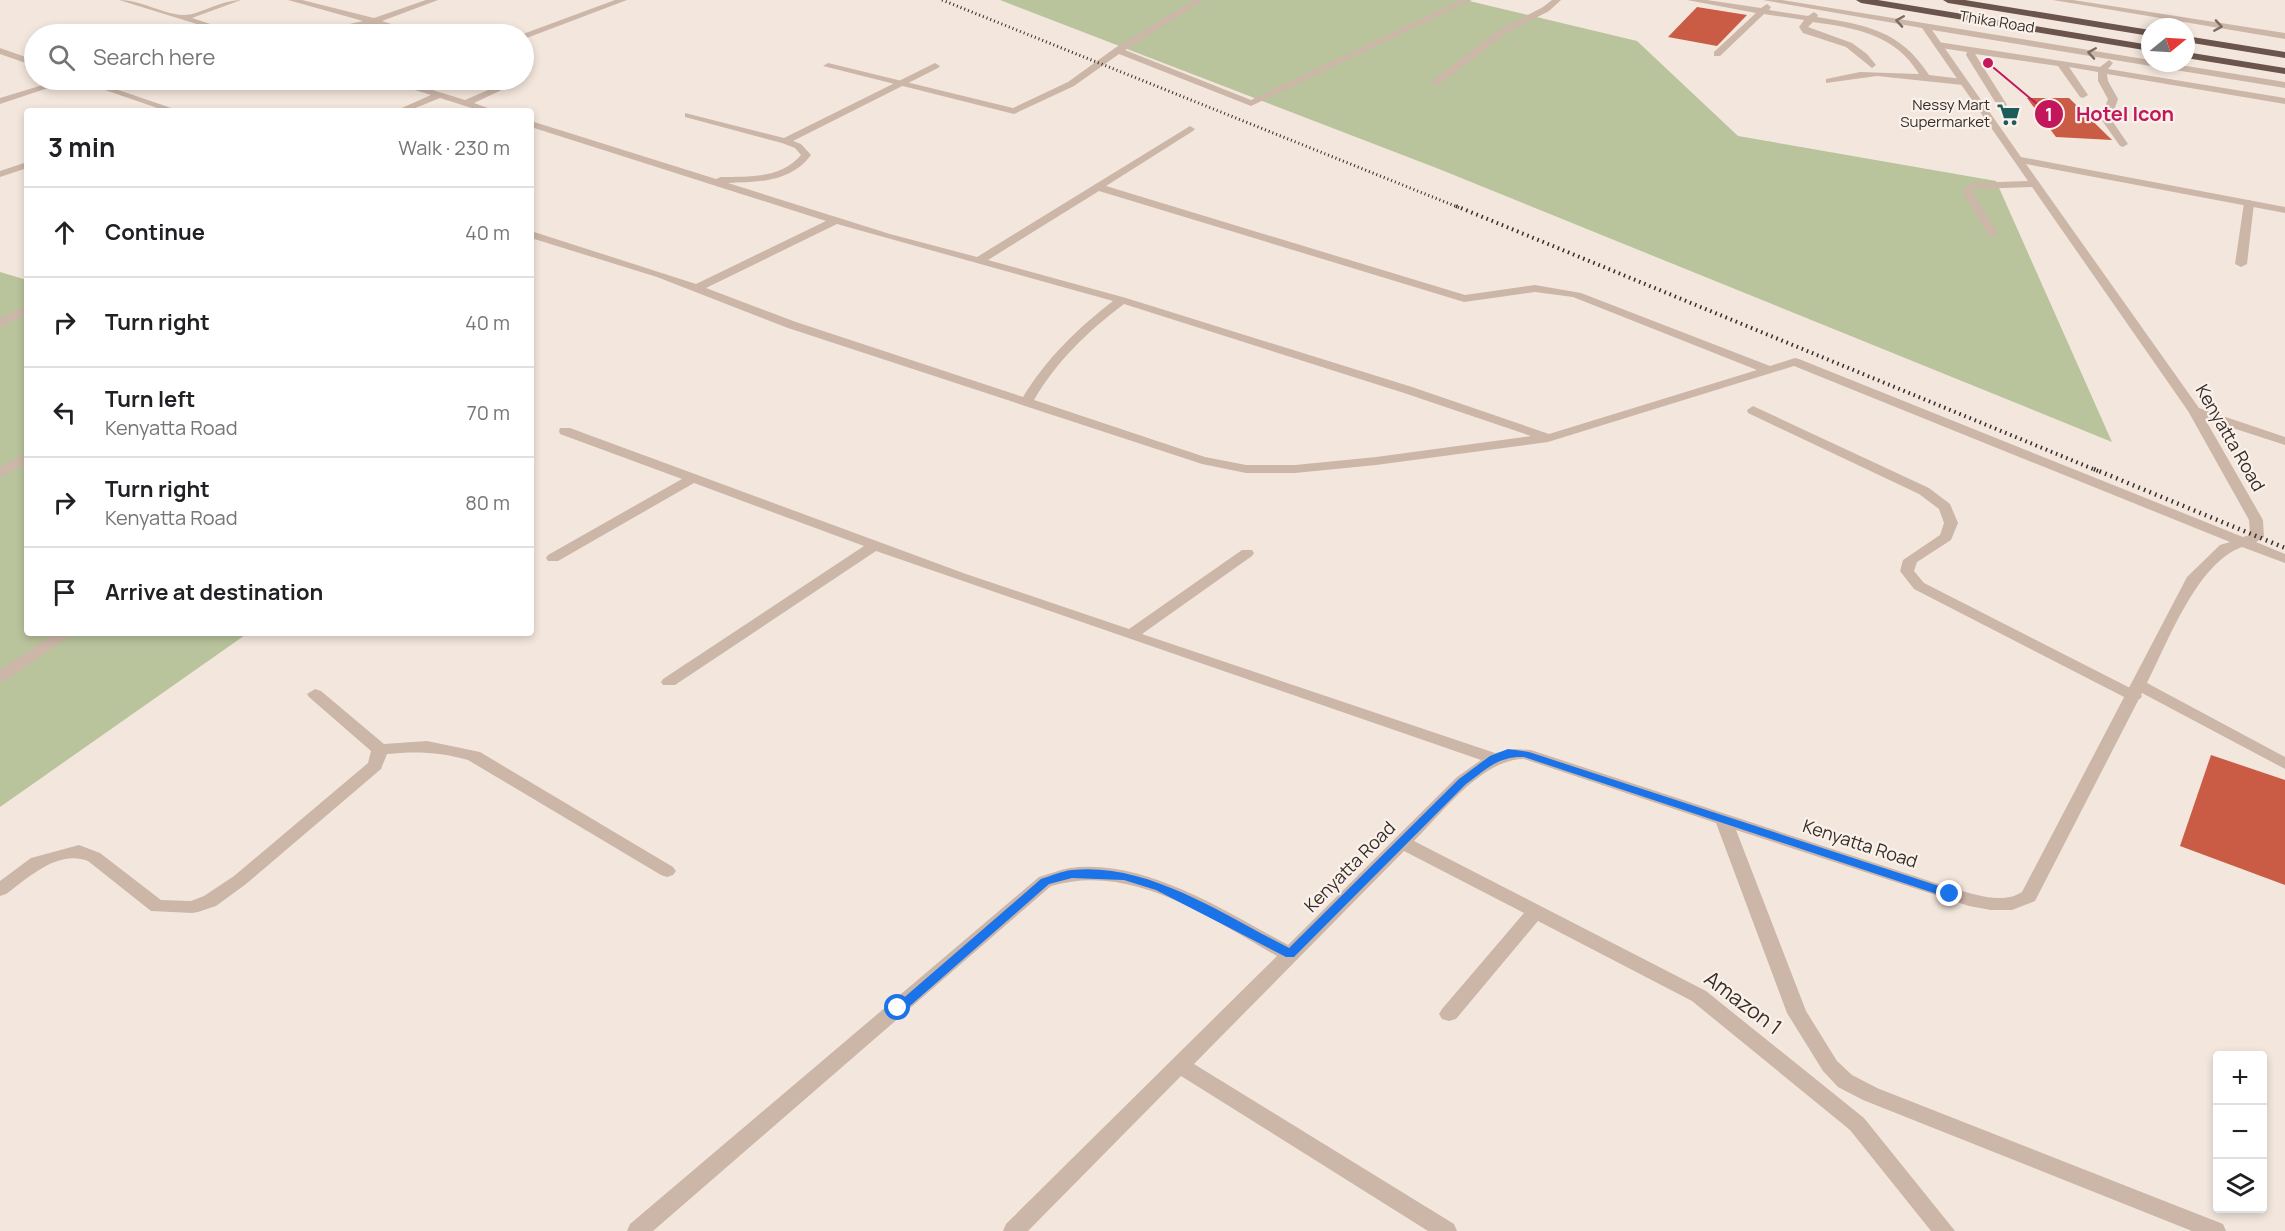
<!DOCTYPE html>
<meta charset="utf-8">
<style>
body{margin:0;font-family:Manrope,sans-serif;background:#f6f6f6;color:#202124}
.controls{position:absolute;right:18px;bottom:18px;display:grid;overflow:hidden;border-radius:6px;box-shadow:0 3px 9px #0003}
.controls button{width:54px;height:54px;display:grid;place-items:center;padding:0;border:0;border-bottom:2px solid #e0e0e0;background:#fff;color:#202124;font:30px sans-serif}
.compass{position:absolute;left:2141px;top:18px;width:54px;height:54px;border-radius:50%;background:#fff;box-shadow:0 3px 9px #0003;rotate:72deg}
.stop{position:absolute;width:18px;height:18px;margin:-14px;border:4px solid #1a73e8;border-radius:50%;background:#fff}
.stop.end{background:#1a73e8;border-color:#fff;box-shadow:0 2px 6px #0008}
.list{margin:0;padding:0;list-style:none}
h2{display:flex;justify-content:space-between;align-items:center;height:78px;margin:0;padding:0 24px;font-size:26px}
h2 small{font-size:20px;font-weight:400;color:#757577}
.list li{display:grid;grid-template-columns:39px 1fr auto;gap:18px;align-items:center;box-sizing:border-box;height:90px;padding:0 24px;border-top:2px solid #e0e0e0}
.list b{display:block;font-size:22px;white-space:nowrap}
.list p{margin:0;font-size:20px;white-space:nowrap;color:#757577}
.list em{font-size:20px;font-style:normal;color:#757577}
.icon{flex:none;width:33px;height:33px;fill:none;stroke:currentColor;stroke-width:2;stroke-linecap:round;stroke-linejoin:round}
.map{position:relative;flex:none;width:2285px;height:1231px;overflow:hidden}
.search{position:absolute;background:#fff;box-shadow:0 3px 9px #0003;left:24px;top:24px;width:510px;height:66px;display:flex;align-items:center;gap:15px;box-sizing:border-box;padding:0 21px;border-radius:33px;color:#757577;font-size:22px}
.panel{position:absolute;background:#fff;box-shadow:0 3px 9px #0003;left:24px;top:108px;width:510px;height:528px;border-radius:6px}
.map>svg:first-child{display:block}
.green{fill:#b9c39c}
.building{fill:#ca5c45}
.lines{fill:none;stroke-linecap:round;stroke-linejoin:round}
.service{fill:#ccb6a8;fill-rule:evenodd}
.minor{fill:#ccb6a8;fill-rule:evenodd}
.trunk{fill:#6a544c;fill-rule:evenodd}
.rail-far2{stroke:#392d29;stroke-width:3;stroke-dasharray:1 3;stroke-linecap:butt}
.rail-far1{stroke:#392d29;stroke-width:4;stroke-dasharray:1.5 4;stroke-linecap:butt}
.rail{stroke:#392d29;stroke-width:4.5;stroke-dasharray:1.5 4.5;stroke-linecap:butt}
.oneway{stroke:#7b6b62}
.route{fill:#1a73e8}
.labels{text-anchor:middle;stroke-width:4.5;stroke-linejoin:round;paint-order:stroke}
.far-street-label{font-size:15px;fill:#392d29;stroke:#faf2ea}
.far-poi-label{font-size:15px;fill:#392d29;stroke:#faf2ea;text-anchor:end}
.street-label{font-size:18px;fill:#392d29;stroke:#faf2ea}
.near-street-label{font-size:21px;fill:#392d29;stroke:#faf2ea}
.leader{fill:none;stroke:#c2185b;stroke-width:2}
.callout-dot{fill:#c2185b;stroke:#faf2ea;stroke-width:2}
.mark-label{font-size:18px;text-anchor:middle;font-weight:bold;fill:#fff}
.callout-label{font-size:20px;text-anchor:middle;font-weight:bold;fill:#c2185b;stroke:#faf2ea;stroke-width:4.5;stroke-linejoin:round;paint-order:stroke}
</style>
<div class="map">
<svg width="2285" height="1231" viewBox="0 0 2285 1231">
<rect width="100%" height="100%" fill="#f3e7dd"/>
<g class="green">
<path d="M1000,0H1465L1637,41L1738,136L1996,181L2112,442L1439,169Z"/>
<path d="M0,272L27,280V633H248L0,807Z"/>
</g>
<g class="building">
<path d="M1697,7L1747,15L1717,46L1668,37Z"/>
<path d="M2027,98H2069L2112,140L2056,137Z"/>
<path d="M2211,755L2285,780V885L2180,846Z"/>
</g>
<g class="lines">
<g class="service">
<path d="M1194,0H1204L1125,50L1251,100L1461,0H1472L1251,106L1119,54L1074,86L1014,114L823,66L828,63L1013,108L1068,82L1115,48Z"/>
<path d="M1552,0H1561L1549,11L1505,34L1438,85H1432V81L1499,30L1543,7Z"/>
<path d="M1687,0H1707L1761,8L1767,4L1771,7L1769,10L1808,16L1814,12L1818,15L1817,17C1866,25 1900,30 1929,75L1963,79L1968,82L1963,85L1877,76L1826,83V79L1860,72L1919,74C1895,34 1855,28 1813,22L1808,27L1852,43L1867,54L1876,65L1872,68L1846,47L1803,33L1799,27L1804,20L1764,14L1720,56H1714V52L1756,13Z"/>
<path d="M1938,42L2100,67L2109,60L2113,63L2108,69L2285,98V104L2107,74L2108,81L2118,99L2111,119L2128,144L2123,147L2120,146L2101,119L2108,99L2098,81V72L2069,67L2088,95L2083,98L2080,97L2058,66L1975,54L2007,105L2002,108L1997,105L1966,55L1967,52L1935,47L1934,45Z"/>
<path d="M2249,200L2254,203L2247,264L2241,267L2235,264L2244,203Z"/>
<path d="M27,306V314L0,327V318Z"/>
<path d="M1753,406L1929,488L1950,504L1958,523L1951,540L1917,562L1914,571L1924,583L2140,693L2142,696L2140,699H2128L1914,589L1900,571L1903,560L1940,535L1944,523L1939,509L1919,494L1748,413L1747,410Z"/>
<path d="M27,453V463L0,477V467Z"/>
<path d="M56,633H74L6,680L0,682V670Z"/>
</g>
<g class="minor">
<path d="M119,0C142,0 162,14 183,15C197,16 221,0 241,0L192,18L241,34H229Z"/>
<path d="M288,0H302L374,18L426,0H438L382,21L415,32L416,34C401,34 389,25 374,24C359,23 332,34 312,34L313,32L363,21Z"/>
<path d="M615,0H627L524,39L523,34Z"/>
<path d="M1763,0H1782L2150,60V63H2168L2285,82V88L1932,30L2021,157L2285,207V213L2026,164L2199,408L2285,437V445L2205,419L2263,520L2264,537L2256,542L2285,554V563L2242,547C2197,563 2168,642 2147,683L2285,757V769L2142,693L2035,901L2012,910H1991L1969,906L1736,830L1806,1011L1837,1061L1852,1075L1877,1088L2223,1224L2226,1231H2192L1863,1100L1838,1087L1823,1071L1787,1013L1716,823L1524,759C1482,759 1442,813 1414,841L1706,991L1864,1118L1955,1231H1931L1850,1130L1692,1001L1538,921L1456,1019L1449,1021L1442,1019L1439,1014L1442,1009L1524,913L1404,851L1194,1064L1454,1224L1457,1231H1428L1181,1076L1028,1231H1003L1006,1224L1277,956C1210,918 1132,862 1051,886L653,1231H627L630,1224L1039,877C1049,874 1059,870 1070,868C1144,858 1225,911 1288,945L1457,777L1481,760L876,551L675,685H663L661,682L663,679L864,546L694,483L558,561H548L546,558L548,555L682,479L560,434L559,431L560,428H570L966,574L1129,629L1242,550H1252L1254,553L1252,556L1142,634L1495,753L1515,749L1531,750L1954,889C1975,894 2002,905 2022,892L2187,577L2220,545L2230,542L1794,366L1548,442L1376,465L1295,473H1246L1202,464L788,328L657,277L531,238V231L696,284L826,221L531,127V121L716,179L721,177C749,176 781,179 801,155L795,148L782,143L685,117V113L784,138L935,63L940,66L938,68L793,141L801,144L811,155C791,182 759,182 728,183L890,234L977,257L1190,126L1195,129L1193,131L1106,186L1465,295L1535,285L1581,293L1770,366L1795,358L1799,359L2243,537L2250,535L2249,520L2188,411L2032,187L1974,189L1972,191L1998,234L1993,237L1988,234L1962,191L1971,183L2028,181L1922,28ZM1099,191L1464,302L1535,292L1573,297L1757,370L1549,434L1412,387L1126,298L988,260ZM837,224L1113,301C1077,329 1047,358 1023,397L796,322L706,288ZM1124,304L1404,393L1531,436L1376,457L1295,465H1246L1205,457L1034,400C1057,361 1087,332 1124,304Z"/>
<path d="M2053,0H2073L2285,33V39Z"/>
<path d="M0,48L34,60V66L0,54Z"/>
<path d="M59,80H72L0,104V98Z"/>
<path d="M76,80H89L180,111H166Z"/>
<path d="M388,80H400L465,100L511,80H523L474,103L496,111H481L440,98L408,111H395L431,95L389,82Z"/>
<path d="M27,162V168L0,177V171Z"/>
<path d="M315,689L321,691L384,744L427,741L480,752L673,867L676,871L673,875L667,877L661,875L468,760C441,752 415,751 387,754L381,769L246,884L216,906L198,912L192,913L151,911L88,861C58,849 28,878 6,894L0,896V881L31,858L79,845L100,853L161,900L191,901L204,896L234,876L368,763L371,751L309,697L307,694Z"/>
</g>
<g class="trunk">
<path d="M1856,0H1878L2150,45V51L1861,3Z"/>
<path d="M1943,0H1965L2150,30V36L1948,3Z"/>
<path d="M2186,36L2285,52V58L2186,42Z"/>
<path d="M2186,52L2285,68V74L2186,58Z"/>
</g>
<path class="rail-far2" d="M942,0L1460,208"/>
<path class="rail-far1" d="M1456,206L2098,471"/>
<path class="rail" d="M2094,469L2285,548"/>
</g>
<defs><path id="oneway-chevron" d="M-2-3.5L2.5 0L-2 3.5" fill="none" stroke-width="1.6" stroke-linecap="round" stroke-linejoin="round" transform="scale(1.5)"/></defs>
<g class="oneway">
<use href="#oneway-chevron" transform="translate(1900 21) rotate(-171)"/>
<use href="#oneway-chevron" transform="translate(2218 26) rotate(9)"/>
<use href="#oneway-chevron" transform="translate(2092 53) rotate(-171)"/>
</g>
<path class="route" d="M1508,749L1529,752L1954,891L1956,894L1954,897H1946L1524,757C1498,756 1487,769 1466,784L1294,957H1286L1156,890L1124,880L1072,878L1049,884L903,1012L898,1013L892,1008L1041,879C1051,876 1062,871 1072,870C1148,862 1224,915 1289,948L1459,779L1490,756Z"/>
<defs>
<symbol id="supermarket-bare" viewBox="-9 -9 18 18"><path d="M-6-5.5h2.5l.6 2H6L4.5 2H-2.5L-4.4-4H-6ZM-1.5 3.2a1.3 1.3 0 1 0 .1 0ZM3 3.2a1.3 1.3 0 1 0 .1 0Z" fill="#1d5c5c" stroke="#faf2ea" stroke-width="2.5" paint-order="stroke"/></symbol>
</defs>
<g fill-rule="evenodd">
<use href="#supermarket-bare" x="1992" y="98" width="33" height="33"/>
</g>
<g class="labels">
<g class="far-street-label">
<text transform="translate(1997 22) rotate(9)" y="5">Thika Road</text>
</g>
<g class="far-poi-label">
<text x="1990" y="110">Nessy Mart<tspan x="1990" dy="17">Supermarket</tspan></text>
</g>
<g class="street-label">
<text transform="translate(2230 438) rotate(60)" y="6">Kenyatta Road</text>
<text transform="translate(1860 844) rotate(18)" y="6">Kenyatta Road</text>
<text transform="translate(1350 867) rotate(-45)" y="6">Kenyatta Road</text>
</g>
<g class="near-street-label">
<text transform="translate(1743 1003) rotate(37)" y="7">Amazon 1</text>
</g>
</g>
<path class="leader" d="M1988 63L2049 114"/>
<g class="callout-dot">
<circle cx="1988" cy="63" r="6"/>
<circle cx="2049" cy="114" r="15"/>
</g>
<g class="mark-label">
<text x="2049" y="121">1</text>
</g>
<g class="callout-label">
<text x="2125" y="121">Hotel Icon</text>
</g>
</svg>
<div class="controls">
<button>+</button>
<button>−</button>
<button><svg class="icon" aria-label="layers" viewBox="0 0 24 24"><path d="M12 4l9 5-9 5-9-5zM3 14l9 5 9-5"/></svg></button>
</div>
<svg class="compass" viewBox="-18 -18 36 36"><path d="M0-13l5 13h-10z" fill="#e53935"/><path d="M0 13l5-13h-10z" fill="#757577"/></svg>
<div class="stop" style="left:898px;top:1008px"></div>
<div class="stop end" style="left:1950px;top:894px"></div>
<div class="search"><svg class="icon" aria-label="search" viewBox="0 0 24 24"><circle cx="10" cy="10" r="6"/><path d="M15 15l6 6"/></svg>Search here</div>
<section class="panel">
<h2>3 min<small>Walk · 230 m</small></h2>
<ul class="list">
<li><svg class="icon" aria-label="ahead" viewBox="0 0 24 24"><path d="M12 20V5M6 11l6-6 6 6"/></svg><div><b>Continue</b></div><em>40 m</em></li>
<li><svg class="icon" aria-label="right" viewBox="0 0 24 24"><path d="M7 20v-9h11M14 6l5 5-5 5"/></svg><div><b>Turn right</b></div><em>40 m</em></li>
<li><svg class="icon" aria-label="left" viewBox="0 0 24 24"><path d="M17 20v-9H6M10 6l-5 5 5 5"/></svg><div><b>Turn left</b><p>Kenyatta Road</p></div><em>70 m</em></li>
<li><svg class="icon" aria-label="right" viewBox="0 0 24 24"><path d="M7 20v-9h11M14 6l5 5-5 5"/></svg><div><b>Turn right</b><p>Kenyatta Road</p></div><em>80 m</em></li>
<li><svg class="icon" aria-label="arrive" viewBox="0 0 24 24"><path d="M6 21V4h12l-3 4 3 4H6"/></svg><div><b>Arrive at destination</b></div></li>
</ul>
</section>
</div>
